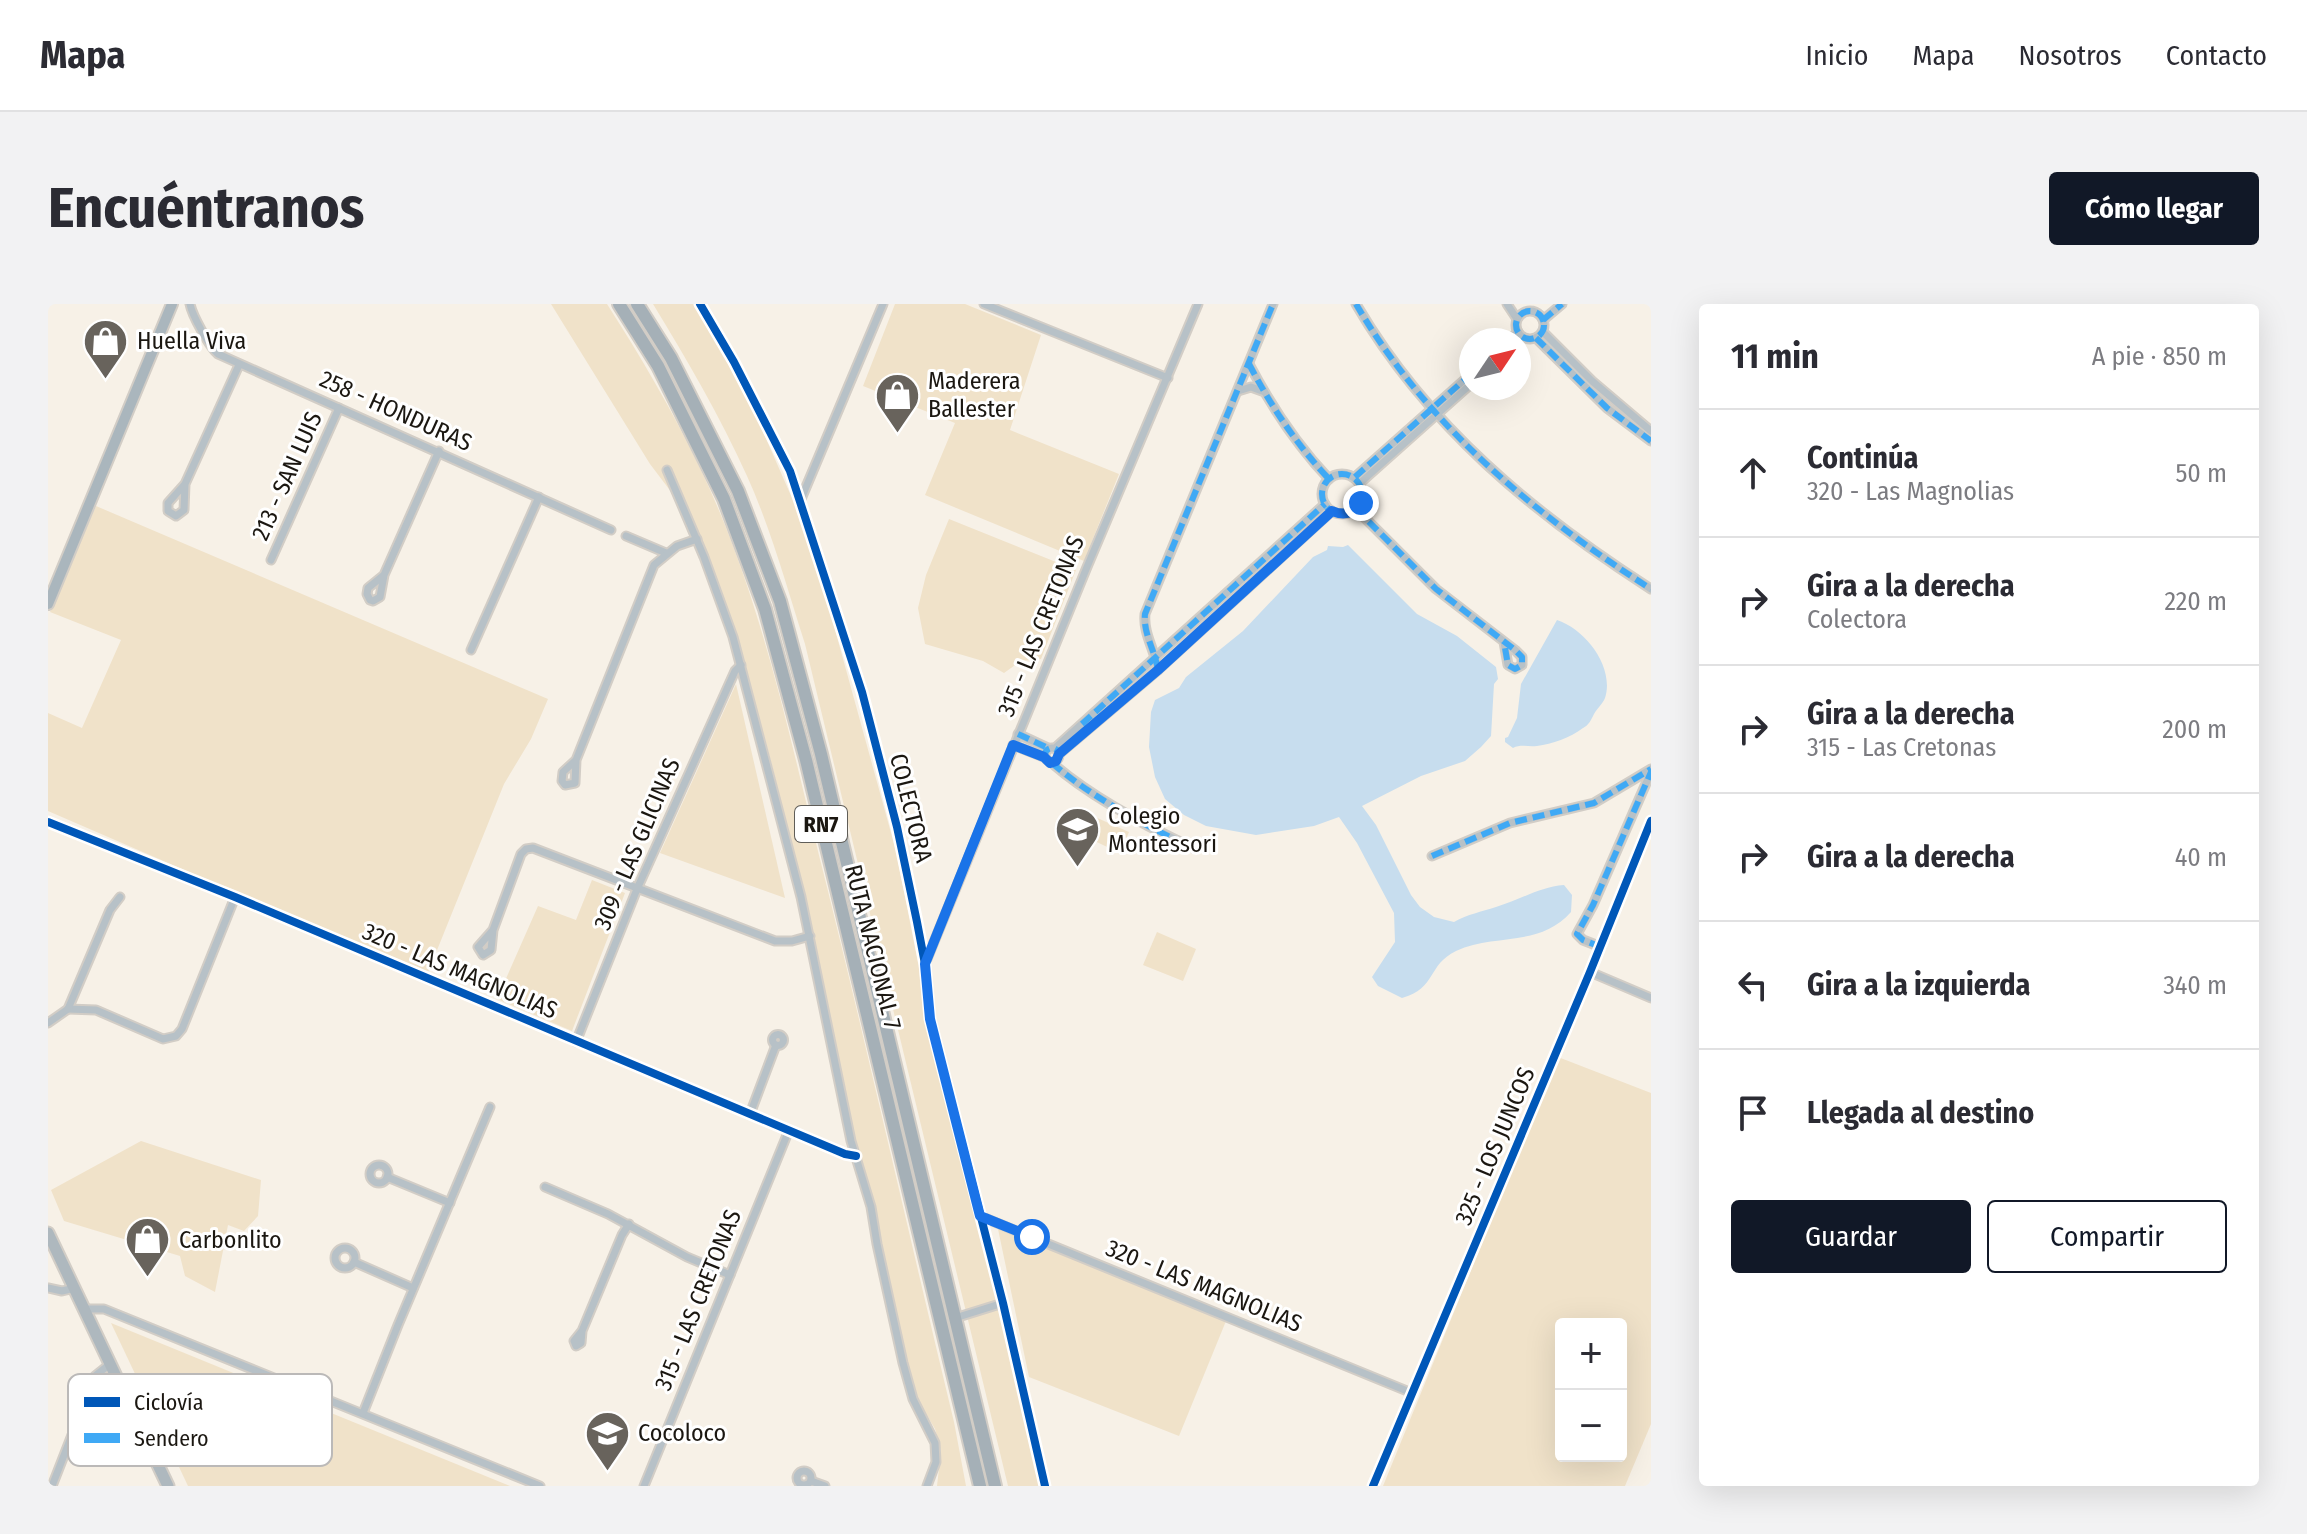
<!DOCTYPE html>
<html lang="es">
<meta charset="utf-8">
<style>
body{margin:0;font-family:"Fira Sans Condensed",sans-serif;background:#f2f2f3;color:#2b2b33}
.controls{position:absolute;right:24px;bottom:24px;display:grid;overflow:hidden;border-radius:8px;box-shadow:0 8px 32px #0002}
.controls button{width:72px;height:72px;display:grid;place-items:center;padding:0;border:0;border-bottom:2px solid #e1e1e2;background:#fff;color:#2b2b33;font:40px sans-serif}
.compass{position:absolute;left:1411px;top:24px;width:72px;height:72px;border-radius:50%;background:#fff;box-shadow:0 8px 32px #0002;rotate:55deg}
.stop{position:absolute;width:24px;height:24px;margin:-18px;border:6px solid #1a73e8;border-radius:50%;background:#fff}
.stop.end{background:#1a73e8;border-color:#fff;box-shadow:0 2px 8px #0008}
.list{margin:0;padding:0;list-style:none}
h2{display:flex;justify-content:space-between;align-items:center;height:104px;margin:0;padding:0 32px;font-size:34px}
h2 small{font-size:26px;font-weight:400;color:#7c7c81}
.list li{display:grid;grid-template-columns:52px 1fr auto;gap:24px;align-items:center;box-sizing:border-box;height:128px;padding:0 32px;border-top:2px solid #e1e1e2}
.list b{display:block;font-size:30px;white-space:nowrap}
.list p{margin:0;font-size:26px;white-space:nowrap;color:#7c7c81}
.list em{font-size:26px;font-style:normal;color:#7c7c81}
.actions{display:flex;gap:16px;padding:24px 32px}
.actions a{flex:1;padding:18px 0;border:2px solid #111827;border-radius:8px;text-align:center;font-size:28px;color:#111827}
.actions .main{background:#111827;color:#fff}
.icon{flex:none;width:44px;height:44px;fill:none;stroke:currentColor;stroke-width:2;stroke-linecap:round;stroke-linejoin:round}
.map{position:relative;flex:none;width:1603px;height:1182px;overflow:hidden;border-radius:8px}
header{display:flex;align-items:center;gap:48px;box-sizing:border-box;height:112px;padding:0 40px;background:#fff;border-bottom:2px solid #e1e1e2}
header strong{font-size:38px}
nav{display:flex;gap:44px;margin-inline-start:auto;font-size:28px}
.intro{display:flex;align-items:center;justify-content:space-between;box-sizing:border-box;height:192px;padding:0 48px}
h1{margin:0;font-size:56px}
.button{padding:20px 36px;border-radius:8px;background:#111827;color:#fff;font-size:28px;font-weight:700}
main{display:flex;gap:48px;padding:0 48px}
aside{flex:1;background:#fff;border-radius:8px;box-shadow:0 8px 32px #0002}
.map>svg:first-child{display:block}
.green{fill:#f0e2c9;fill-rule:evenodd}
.water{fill:#c7ddee}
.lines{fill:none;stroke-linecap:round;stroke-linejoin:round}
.street-casing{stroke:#d2cdc6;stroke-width:11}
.secondary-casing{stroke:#d2cdc6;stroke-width:14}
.primary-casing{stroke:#d2cdc6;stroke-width:15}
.highway-casing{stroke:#d2cdc6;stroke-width:16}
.street{stroke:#b7c1c7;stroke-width:7}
.secondary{stroke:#aab6bd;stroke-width:10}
.primary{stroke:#aeb8be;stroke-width:11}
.highway{stroke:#a5b0b7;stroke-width:12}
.quiet{stroke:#3fa9f5;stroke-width:6;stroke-dasharray:12 6;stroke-linecap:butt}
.cycleway-casing{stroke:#fff;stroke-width:13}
.cycleway{stroke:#0057b8;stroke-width:8}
.route{stroke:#1a73e8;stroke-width:10}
.labels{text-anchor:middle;stroke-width:6;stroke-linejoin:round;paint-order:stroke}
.shield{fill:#fff;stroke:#5f5d58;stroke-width:2}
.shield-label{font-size:22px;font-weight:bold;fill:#1b1711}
.poi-label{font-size:24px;fill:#1b1711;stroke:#fff;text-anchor:start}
.street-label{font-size:24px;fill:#1b1711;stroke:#fff}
.key{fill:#fff;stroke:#bbb9b8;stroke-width:2}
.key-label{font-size:22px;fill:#1b1711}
</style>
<header>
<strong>Mapa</strong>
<nav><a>Inicio</a><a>Mapa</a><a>Nosotros</a><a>Contacto</a></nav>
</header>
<div class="intro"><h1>Encuéntranos</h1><a class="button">Cómo llegar</a></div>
<main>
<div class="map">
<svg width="1603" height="1182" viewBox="0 0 1603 1182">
<rect width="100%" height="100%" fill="#f7f1e7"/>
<g class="green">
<path d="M503,0H559C593,53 624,106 651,162C715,294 743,442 779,583C823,761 863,940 906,1118L918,1182H889L893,1147L887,1125L871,1098L856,1045L817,869L804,830L761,608L720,446L679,303L654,237L630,197L602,160Z"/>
<path d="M605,0H646L694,80L762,235L848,547L871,664L876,712L907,818L998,1182H960L757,340C739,284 723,225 699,172C672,112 639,56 605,0Z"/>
<path d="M847,0H917L993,31L962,126L1071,170L1036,257L877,191L907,119L815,82Z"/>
<path d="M48,202L500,395L483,435L456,480L379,671L0,507V409L34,424L73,336L2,308Z"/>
<path d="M901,215L1028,266L993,355L973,357L956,369L935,357L877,340L870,304L878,271Z"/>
<path d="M688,380L737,594L612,549Z"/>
<path d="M1047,513L1081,528L1072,549L1038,533Z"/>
<path d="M544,576L577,589L524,727L449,695L490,602L528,616Z"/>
<path d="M1109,628L1148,645L1135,677L1095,661Z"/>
<path d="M1510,753L1603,789V1120L1577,1182H1335ZM1513,1020H1573V1152H1513Z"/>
<path d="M93,837L213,876L210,912L196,927L180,921L167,988L137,972L132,952L16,917L3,886Z"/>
<path d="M950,925L1178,1017L1131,1132L981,1073Z"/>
<path d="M63,1019L462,1182H140Z"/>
</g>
<g class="water">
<path d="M1300,241L1369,310L1409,332L1448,363L1450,375L1446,380L1443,432L1433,443L1417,457L1373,472L1314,502L1328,521L1363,591L1372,603L1386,613L1406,618C1420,610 1433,608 1448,603C1472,596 1491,583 1516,581L1524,591L1523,608C1491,644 1446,629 1408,647C1379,661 1389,684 1354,694L1330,682L1324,673L1347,638L1346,609L1309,539L1291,513L1266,522L1208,531L1158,522L1136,511L1117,495L1107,473L1101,443L1103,408L1107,396L1131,384L1138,373L1195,327L1265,253L1279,246L1280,242L1295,243Z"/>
<path d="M1509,316C1537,325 1567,363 1557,394C1555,399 1549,405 1546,410C1543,416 1541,421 1535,424C1522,434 1504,440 1489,442C1479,443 1473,440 1465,444L1457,438V434L1460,433L1469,414L1473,380Z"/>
</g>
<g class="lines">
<defs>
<g id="street">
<path d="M142,0C144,11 162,44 170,50L563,226"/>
<path d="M652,0L686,58L742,167L814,388L849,523L869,618L877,660L882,715L955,999L997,1182"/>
<path d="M936,0L1120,74"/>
<path d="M1308,0C1379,122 1486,210 1603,285"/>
<path d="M1459,0L1469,15"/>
<circle cx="1482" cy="21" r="14"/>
<path d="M1495,16L1514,0"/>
<path d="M1495,28L1544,77L1603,127"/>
<path d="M1488,34L1559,104L1603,137"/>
<path d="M1461,36L1470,28"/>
<path d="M1201,60C1223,102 1248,140 1281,175"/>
<path d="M1190,87L1203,83L1214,87"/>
<path d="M619,166L656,253L685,333L753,593L803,837L823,903L829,940L855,1059L865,1095L887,1139L888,1158L879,1182"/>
<circle cx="1294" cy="190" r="20"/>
<path d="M1307,173L1423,70"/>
<path d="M1312,179L1423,80"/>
<path d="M137,180L136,206L128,212L120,207V199L137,180L191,61"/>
<path d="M753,195L835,0"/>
<path d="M1308,205L1388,285L1467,346L1474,353V361L1467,365L1460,361L1456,338"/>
<path d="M578,232L618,249"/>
<path d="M223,256L291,104"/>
<path d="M336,271L320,284L319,290L322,296L325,297L332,293L336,271L391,147"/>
<path d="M423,346L491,193"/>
<path d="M1110,366C1107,346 1095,330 1097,310L1225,0"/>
<path d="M970,430L1000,444"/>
<path d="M965,441L996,453"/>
<circle cx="1004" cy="451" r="7"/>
<path d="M1007,444L1277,200"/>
<path d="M1011,450L1110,366L1284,207"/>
<path d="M528,456L527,479L517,481L514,477L515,468L528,456L606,261L629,242L649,235"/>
<path d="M1004,459C1043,493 1098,522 1145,544"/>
<path d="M0,518L187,593L797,850L808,852"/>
<path d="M1384,552L1462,519L1546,499L1603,465"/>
<path d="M445,626L430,643L435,651L443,646L445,626L473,550L478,545L485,544L727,637H744L762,632"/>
<path d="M1553,643L1535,636L1529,630L1545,601L1603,468"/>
<path d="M877,660L1039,263L1150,0"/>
<path d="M1542,668L1603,694"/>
<path d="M20,705L48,706L115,735L128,732L134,725L187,593"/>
<path d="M0,719L20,705L62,606L72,593"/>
<circle cx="730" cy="736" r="5.5"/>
<path d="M528,738L589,585L687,367L693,361"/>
<path d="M702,810L728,741"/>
<circle cx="331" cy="870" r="9"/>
<path d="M339,873L402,899"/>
<path d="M497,883L560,910L639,953L682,971"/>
<path d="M932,912L1364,1089"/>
<circle cx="297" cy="954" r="10"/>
<path d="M306,958L365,984"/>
<path d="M0,984L14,987L27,984"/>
<path d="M37,1005H56L492,1182"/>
<path d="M907,1014L955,999"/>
<path d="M534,1027L526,1037L528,1042L533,1039L534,1027L574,931L581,920"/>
<path d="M315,1109L350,1021L442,803"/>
<circle cx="756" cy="1174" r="7"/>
<path d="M763,1177L777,1182"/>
<path d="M4,1182L47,1072L62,1060"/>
<path d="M596,1182L741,826"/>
<path d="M1325,1182L1542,668L1603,517"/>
</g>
<path id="secondary" d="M0,300L124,0"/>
<path id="primary" d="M0,929L120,1182"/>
<g id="highway">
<path d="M571,0L610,62L676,195L717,305L758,456L932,1182"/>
<path d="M589,0L623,54L690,187L732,297L773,450L947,1182"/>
</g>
</defs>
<use href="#street" class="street-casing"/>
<use href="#secondary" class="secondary-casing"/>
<use href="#primary" class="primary-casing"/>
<use href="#highway" class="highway-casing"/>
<use href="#street" class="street"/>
<use href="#secondary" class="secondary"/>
<use href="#primary" class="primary"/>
<use href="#highway" class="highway"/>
<g class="quiet">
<path d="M1308,0C1379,122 1486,210 1603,285"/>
<circle cx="1482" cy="21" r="14"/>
<path d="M1495,16L1514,0"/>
<path d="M1488,34L1559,104L1603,137"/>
<path d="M1201,60C1223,102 1248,140 1281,175"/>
<circle cx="1294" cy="190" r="20"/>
<path d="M1307,173L1423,70"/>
<path d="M1308,205L1388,285L1467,346L1474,353V361L1467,365L1460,361L1456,338"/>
<path d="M1110,366C1107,346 1095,330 1097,310L1225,0"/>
<path d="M1034,420L1277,200"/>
<path d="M970,430L1000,444"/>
<path d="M965,441L996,453"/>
<circle cx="1004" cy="451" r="7"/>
<path d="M1011,450L1110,366L1284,207"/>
<path d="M1004,459C1043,493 1098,522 1145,544"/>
<path d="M1384,552L1462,519L1546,499L1603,465"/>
<path d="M1553,643L1535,636L1529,630L1545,601L1603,468"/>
</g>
<defs>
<g id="cycleway">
<path d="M652,0L686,58L742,167L814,388L849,523L869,618L877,660L882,715L955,999L997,1182"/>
<path d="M0,518L187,593L797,850L808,852"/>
<path d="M1325,1182L1542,668L1603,517"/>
</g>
</defs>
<use href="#cycleway" class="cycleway-casing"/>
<use href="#cycleway" class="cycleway"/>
</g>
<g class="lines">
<path class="route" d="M984,933L932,912L882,715L877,660L965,441L996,453L1002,459L1008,457L1011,450L1110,366L1284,207C1296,212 1305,210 1313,199"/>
</g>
<defs>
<symbol id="shop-pin" viewBox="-11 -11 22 30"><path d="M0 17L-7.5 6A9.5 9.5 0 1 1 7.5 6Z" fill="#68635c" stroke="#fff"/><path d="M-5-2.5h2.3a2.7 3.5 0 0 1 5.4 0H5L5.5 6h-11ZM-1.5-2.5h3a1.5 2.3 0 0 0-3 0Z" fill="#fff"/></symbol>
<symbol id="school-pin" viewBox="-11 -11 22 30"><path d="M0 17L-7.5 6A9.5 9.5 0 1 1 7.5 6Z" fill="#68635c" stroke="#fff"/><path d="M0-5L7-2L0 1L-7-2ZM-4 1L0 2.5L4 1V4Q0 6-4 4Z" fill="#fff"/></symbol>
</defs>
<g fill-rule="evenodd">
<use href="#shop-pin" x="32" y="12" width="51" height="69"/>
<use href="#shop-pin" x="824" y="66" width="51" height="69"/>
<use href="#school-pin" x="1004" y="500" width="51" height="69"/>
<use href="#shop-pin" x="74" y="910" width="51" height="69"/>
<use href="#school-pin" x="534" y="1104" width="51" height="69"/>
</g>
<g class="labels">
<rect class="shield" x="747" y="502" width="52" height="36" rx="6"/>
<g class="shield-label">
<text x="773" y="528">RN7</text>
</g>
<g class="poi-label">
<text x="89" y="45">Huella Viva</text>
<text x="880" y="85">Maderera<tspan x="880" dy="28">Ballester</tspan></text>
<text x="1060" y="520">Colegio<tspan x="1060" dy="28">Montessori</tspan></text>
<text x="131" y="944">Carbonlito</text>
<text x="590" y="1137">Cocoloco</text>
</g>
<g class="street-label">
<text transform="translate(348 107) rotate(24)" y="8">258 - HONDURAS</text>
<text transform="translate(239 172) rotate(-66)" y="8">213 - SAN LUIS</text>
<text transform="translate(993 322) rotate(-68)" y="8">315 - LAS CRETONAS</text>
<text transform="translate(863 504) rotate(76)" y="8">COLECTORA</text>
<text transform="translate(589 540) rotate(-67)" y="8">309 - LAS GLICINAS</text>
<text transform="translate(825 643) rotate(76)" y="8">RUTA NACIONAL 7</text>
<text transform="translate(412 667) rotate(23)" y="8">320 - LAS MAGNOLIAS</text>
<text transform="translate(1447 842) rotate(-67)" y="8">325 - LOS JUNCOS</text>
<text transform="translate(1156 982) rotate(22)" y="8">320 - LAS MAGNOLIAS</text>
<text transform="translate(650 996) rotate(-68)" y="8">315 - LAS CRETONAS</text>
</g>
</g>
<rect x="20" y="1070" width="264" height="92" rx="12" class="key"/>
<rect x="36" y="1093" width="36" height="10" fill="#0057b8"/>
<rect x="36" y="1129" width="36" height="10" fill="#3fa9f5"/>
<g class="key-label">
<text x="86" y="1106">Ciclovía</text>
<text x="86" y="1142">Sendero</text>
</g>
</svg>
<div class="controls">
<button>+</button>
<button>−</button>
</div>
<svg class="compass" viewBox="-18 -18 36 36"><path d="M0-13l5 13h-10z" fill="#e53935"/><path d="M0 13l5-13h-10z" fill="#7c7c81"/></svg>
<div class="stop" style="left:984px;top:933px"></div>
<div class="stop end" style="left:1313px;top:199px"></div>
</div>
<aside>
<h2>11 min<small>A pie · 850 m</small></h2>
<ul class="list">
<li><svg class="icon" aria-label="ahead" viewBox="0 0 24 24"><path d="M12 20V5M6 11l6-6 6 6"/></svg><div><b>Continúa</b><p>320 - Las Magnolias</p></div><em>50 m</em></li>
<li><svg class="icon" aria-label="right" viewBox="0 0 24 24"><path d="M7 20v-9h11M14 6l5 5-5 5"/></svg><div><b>Gira a la derecha</b><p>Colectora</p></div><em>220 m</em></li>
<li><svg class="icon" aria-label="right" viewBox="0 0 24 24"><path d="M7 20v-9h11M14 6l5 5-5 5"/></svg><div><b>Gira a la derecha</b><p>315 - Las Cretonas</p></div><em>200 m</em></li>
<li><svg class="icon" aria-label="right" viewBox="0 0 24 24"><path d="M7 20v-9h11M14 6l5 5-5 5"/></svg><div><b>Gira a la derecha</b></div><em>40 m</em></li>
<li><svg class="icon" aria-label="left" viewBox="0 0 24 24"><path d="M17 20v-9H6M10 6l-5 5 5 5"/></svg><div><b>Gira a la izquierda</b></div><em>340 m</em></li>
<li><svg class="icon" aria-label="arrive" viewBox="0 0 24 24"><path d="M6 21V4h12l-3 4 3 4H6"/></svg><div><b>Llegada al destino</b></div></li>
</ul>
<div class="actions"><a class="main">Guardar</a><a>Compartir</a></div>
</aside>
</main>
